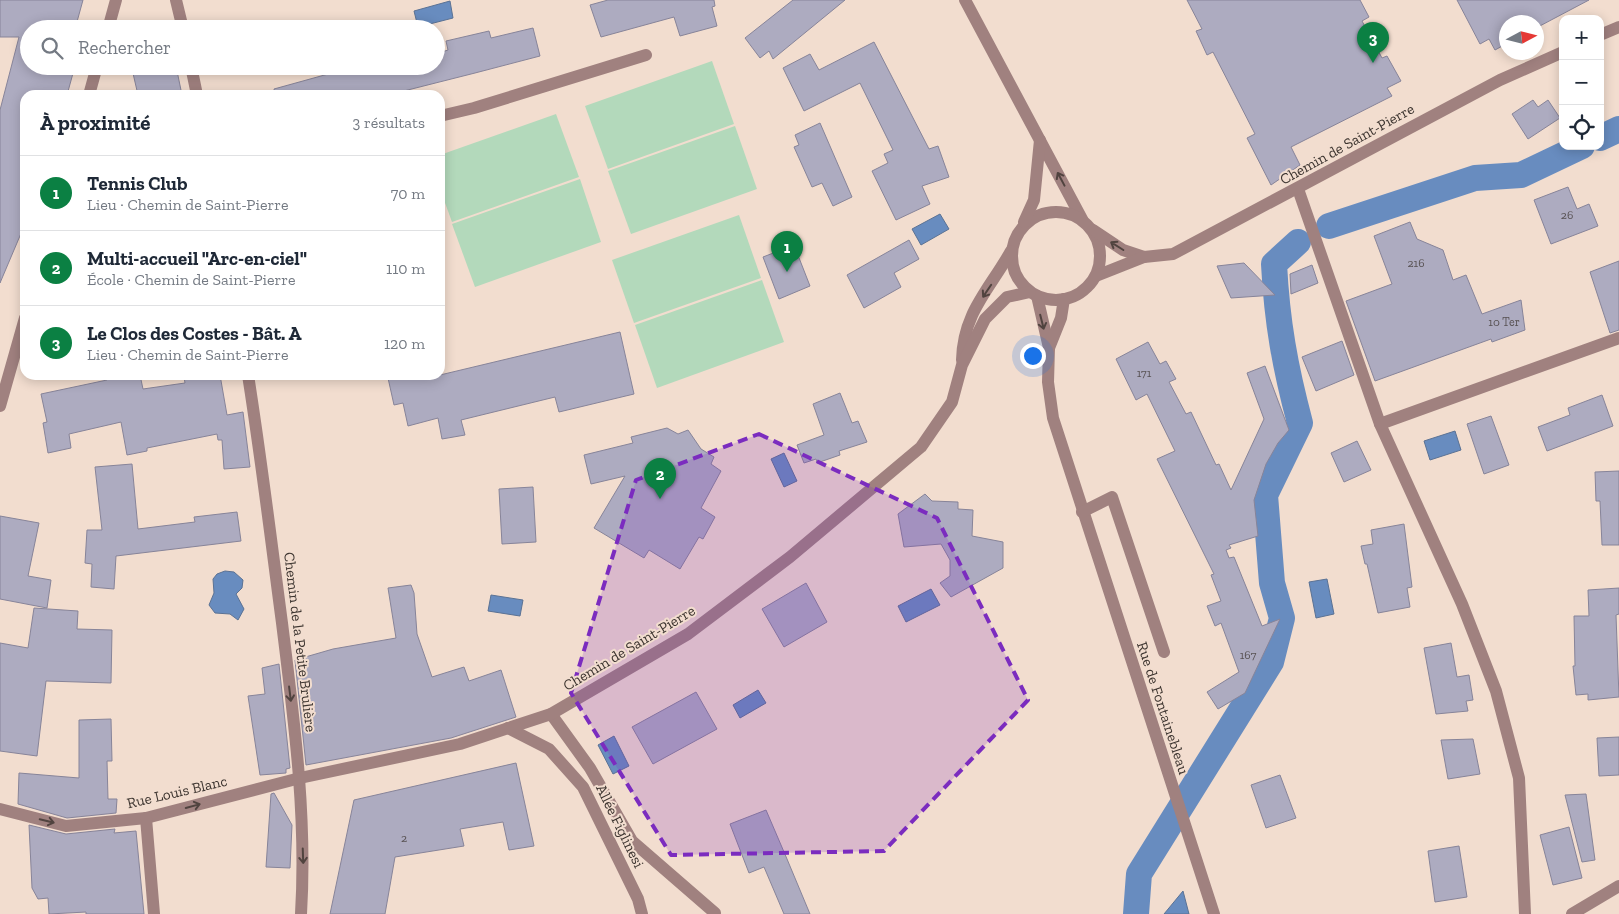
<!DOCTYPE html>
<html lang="fr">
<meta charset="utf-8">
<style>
body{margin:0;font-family:"Zilla Slab",serif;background:#f6f6f7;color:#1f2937}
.controls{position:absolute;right:15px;top:15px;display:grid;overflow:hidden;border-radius:10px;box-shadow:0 2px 12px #0003}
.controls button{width:45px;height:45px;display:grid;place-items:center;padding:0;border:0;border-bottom:1px solid #e0e1e3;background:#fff;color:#1f2937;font:25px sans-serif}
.compass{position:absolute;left:1499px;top:15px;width:45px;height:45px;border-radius:50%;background:#fff;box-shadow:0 2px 12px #0003;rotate:83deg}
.you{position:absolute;left:1032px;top:355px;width:18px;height:18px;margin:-12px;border:4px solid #fff;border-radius:50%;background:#1a73e8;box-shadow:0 0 0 8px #1a73e833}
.badge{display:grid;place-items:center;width:32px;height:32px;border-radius:50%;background:#0b8043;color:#fff;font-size:16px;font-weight:700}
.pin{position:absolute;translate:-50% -41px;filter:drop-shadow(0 1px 2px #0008)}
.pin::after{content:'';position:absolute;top:26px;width:18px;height:15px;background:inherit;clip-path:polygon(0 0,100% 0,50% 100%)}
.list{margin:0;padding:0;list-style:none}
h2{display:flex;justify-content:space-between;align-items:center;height:65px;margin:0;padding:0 20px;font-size:21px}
h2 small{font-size:16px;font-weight:400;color:#747a83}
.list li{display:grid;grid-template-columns:32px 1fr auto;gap:15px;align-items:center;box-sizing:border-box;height:75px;padding:0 20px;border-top:1px solid #e0e1e3}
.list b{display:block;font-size:19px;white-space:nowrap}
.list p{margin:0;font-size:16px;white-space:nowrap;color:#747a83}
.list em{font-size:16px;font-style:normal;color:#747a83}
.icon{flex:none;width:28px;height:28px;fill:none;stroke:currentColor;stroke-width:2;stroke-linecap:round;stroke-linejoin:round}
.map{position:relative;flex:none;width:1619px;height:914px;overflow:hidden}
.search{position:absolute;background:#fff;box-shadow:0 2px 12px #0003;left:20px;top:20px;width:425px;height:55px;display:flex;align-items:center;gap:12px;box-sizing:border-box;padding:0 18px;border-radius:28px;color:#747a83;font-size:19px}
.panel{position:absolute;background:#fff;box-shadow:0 2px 12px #0003;left:20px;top:90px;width:425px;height:290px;border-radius:15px}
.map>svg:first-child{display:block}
.green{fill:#b3d9bb}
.water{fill:#688cbf;stroke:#5b7294}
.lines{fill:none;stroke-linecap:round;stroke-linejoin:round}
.canal{stroke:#688cbf;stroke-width:26}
.building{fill:#adabc0;stroke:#878499}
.minor{stroke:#a0817f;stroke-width:12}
.oneway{stroke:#50433f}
.marked{fill:#7b2cbf;fill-opacity:0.2;stroke:#7b2cbf;stroke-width:4;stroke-dasharray:10 6;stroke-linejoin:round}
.labels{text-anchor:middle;stroke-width:4;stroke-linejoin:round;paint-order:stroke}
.number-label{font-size:12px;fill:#585253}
.street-label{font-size:15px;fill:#3c342f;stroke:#f2ddcf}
</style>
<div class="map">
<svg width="1619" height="914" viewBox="0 0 1619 914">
<rect width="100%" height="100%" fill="#f2ddcf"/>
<g class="green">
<path d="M712,61L734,124L608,169L585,106Z"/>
<path d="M556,114L579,177L452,222L440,189V155Z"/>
<path d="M735,126L757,189L631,234L608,171Z"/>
<path d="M580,179L601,242L475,287L452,224Z"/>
<path d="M739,215L761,278L634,323L612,260Z"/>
<path d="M762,280L784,342L657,388L635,325Z"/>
</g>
<g class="water">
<path d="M450,1L453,18L418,27L414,11Z"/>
<path d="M940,214L949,229L921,245L912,229Z"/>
<path d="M1455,431L1461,450L1430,460L1424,441Z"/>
<path d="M784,453L797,481L784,487L771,459Z"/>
<path d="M225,571L234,572L243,580L242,588L236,594L244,609L238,620L230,614L215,613L209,605L214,593L213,579L217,574Z"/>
<path d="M1327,579L1334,614L1316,618L1309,582Z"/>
<path d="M931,589L940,605L906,622L898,606Z"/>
<path d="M491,595L523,600L520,616L488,611Z"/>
<path d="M758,690L766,703L740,718L733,705Z"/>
<path d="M614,736L629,766L613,774L598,745Z"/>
<path d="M1183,891L1189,914H1164Z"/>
</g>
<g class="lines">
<g class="canal">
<path d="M1600,138L1619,129"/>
<path d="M1329,226L1475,178L1521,175L1582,146"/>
<path d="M1136,914L1139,874L1271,662L1282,618L1272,583L1265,495L1300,423C1285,367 1277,322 1274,264L1298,242"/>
</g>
</g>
<g class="building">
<path d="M0,0H83L75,29H29V66H75L67,95H25V224L0,283V110L19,37H0Z"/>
<path d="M608,0H714L715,6L712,7L717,26L680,36L674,17L601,37L590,5Z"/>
<path d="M793,0H845L773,59L769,51L760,58L745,38Z"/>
<path d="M1187,0H1360L1369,17L1362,21L1382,58L1387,56L1401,81L1387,88L1392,96L1291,147L1300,165L1271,185L1247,138L1255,134L1213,52L1207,55L1196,31L1202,29Z"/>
<path d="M1457,0H1589L1536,28V22H1506V44L1495,50L1489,39L1480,44Z"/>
<path d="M533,28L540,56L475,73L388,95H275L274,89L339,71L337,66H436V54L448,50L446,41L489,31L491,38Z"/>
<path d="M874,42L929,149L938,146L949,177L922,186L930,204L896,220L872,171L888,163L884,154L893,150L860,83L804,111L783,68L810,54L819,70Z"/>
<path d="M144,66H176L182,95H138L132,69Z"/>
<path d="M1533,100L1538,107L1548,100L1560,118L1528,139L1512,114Z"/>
<path d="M820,123L852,197L833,206L822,183L812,187L794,147L799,145L795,135Z"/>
<path d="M1568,187L1577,209L1589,204L1598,226L1551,244L1534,200Z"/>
<path d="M1410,222L1417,239L1443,250L1453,280L1466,275L1482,314L1521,300L1525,330L1492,342L1491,339L1375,381L1346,301L1392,284L1374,236Z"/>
<path d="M909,240L919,259L894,273L901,287L864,308L847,275Z"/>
<path d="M794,245L810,286L779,299L763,257Z"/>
<path d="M1619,261V330L1610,333L1590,272Z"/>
<path d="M1244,263L1275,295L1231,298L1217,266Z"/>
<path d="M1312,265L1318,283L1291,294L1290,274Z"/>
<path d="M620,332L634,394L559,412L555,397L461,420L465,435L442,439L438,418L408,426L403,403L394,405L388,378L401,375H440Z"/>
<path d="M1342,341L1354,375L1316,391L1302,357Z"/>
<path d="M1148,342L1160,364L1166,361L1176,379L1169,382L1186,414L1191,412L1216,465L1219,464L1231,490L1264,419L1247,373L1265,366L1289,430L1278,443L1266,464L1254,500L1258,536L1229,545L1231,548L1226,550L1229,558L1234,557L1262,626L1280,619L1245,693L1218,709L1207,692L1239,672L1221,623L1215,626L1207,606L1221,601L1211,575L1214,574L1157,459L1175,451L1147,394L1136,400L1116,359Z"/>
<path d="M106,375H140L143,389L185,383L184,377L220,375L227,415L243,412L250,467L224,469L222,440H218L217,434L147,448V451L127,455L121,422L69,434L71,448L48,453L43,423L47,422L41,394L107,380Z"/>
<path d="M840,393L852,423L858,421L867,442L839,451L840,455L817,463L816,459L804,463L797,445L824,435L813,404Z"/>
<path d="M1602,395L1613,426L1547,451L1538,427L1570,415L1568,408Z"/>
<path d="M1491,416L1509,465L1484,474L1467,424Z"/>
<path d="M667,428L678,434L688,430L701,449L714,457L711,464L721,471L701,508L715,517L703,539L699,537L680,569L649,550L644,558L594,528L625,476L591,484L584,455L633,443L631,437Z"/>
<path d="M1357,441L1371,470L1344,482L1331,453Z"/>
<path d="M132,464L138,529L195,522L194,517L237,512L241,541L116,556L114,589L91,587L92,564L85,563L87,530H102L95,467Z"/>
<path d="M1619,471V545H1602L1600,501H1596L1595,472Z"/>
<path d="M533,487L536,542L502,544L499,489Z"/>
<path d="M925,494L932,501L958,502V509L973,510L972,536L1003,542V568L951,597L940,583L950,576V560L941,544L904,547L898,514Z"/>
<path d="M0,516L39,523L28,576L51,580L47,608L0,599Z"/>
<path d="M1404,524L1412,587L1407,588L1410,607L1378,613L1367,564H1365L1361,546L1373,544L1371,530Z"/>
<path d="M806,583L827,622L784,647L762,609Z"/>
<path d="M411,585L414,593L417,634L432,677L464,667L469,681L501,670L516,717L451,738L306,765L295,660L333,649L396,638L388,588Z"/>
<path d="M1619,588V614L1616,615L1619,697L1588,700V694L1576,695L1573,666H1575L1574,616H1589L1588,590Z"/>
<path d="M34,608L78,611L77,629L112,630L111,683L46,681L37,756L0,751V643L28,648Z"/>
<path d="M1451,643L1457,677L1469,675L1473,700L1466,701L1468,711L1436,714L1424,648Z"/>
<path d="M279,664L290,768L286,769V773L260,775L248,696L265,694L262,668Z"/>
<path d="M696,692L717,729L653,764L632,727Z"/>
<path d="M111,719L112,761H107L108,799H117L116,813L67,818L18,804L19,773L79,778V720Z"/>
<path d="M1619,737V775L1599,776L1597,738Z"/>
<path d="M1473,739L1480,774L1448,779L1441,740Z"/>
<path d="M516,763L534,846L509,850L503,822L460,829L464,846L395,857L385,914H330L354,800Z"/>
<path d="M1280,775L1296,818L1266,828L1251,785Z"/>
<path d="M274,793L292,825L290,868L266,867L271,794Z"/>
<path d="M1586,794L1595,860L1582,862L1565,795Z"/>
<path d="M766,810L787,859L810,914H784L764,867L749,873L730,824Z"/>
<path d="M29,825L66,834L115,829L114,833L136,831L144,914H86V912L49,914L48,898L38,899L32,888Z"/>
<path d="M1569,827L1582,878L1553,885L1540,835Z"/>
<path d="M1459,846L1467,897L1435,902L1428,851Z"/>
</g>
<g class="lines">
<g class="minor">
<path d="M176,0L183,29"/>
<path d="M965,0L1082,219"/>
<path d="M108,29L116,0"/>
<path d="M1600,35L1619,27"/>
<path d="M191,66L197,95"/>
<path d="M89,95L97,66"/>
<path d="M440,116L474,108L646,55"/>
<path d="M1298,189L1380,424L1462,604L1496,691L1519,778L1525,914"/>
<circle cx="1056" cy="256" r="44"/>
<path d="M1024,222L1034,200L1040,140"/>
<path d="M1093,230L1123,250L1144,257"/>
<path d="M1096,276L1144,257L1173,254L1500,80L1563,52"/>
<path d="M1037,296L1049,348L1048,382L1053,418L1214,914"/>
<path d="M1049,348L1061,318L1064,299"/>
<path d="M962,360C963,313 989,290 1011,251"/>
<path d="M248,375C261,457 271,540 282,623C294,720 307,816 301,914"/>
<path d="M0,406L25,318"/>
<path d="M1380,424L1619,338"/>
<path d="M1082,512L1112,497L1164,652"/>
<path d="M551,714L590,768L632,841L715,913"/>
<path d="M508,728L549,749L583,787L638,899L642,914"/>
<path d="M0,809L66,826L146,818L300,778L460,744L551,714L688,634L790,557L921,447L952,402L962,365L985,319L1007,297L1030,292"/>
<path d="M146,818L154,914"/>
<path d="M1572,914L1619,886"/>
</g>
</g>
<defs><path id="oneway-shaft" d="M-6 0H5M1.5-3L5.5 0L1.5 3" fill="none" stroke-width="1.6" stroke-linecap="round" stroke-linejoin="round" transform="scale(1.25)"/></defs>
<g class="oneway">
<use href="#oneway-shaft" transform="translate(1061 179) rotate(-118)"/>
<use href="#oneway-shaft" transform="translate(1117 246) rotate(-148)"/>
<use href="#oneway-shaft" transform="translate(987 291) rotate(124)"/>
<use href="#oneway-shaft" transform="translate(1042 322) rotate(76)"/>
<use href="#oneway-shaft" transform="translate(290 694) rotate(83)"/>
<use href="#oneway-shaft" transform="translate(193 806) rotate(-15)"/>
<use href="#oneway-shaft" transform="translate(47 821) rotate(14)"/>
<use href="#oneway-shaft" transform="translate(303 856) rotate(88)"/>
</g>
<path class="marked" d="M759,434L937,518L1028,700L884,851L671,855L571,693L636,480Z"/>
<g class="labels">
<g class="number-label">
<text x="1567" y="219">26</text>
<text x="1416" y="267">216</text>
<text x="1504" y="326">10 Ter</text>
<text x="1144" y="377">171</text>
<text x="1248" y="659">167</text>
<text x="404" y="842">2</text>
</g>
<g class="street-label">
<text transform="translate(1347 144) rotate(-29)" y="5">Chemin de Saint-Pierre</text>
<text transform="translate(300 642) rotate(83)" y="5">Chemin de la Petite Brulière</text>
<text transform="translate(629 648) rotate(-31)" y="5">Chemin de Saint-Pierre</text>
<text transform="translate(1163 708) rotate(72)" y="5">Rue de Fontainebleau</text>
<text transform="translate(177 792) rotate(-13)" y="5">Rue Louis Blanc</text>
<text transform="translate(620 826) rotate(64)" y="5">Allée Figlinesi</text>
</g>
</g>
</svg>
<div class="controls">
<button>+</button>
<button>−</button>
<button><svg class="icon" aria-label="locate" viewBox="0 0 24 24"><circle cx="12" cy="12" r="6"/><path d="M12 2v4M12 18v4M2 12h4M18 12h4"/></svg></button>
</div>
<svg class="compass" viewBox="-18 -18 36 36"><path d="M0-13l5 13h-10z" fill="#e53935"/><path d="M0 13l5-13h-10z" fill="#747a83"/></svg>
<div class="you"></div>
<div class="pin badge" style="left:787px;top:272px">1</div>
<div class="pin badge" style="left:660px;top:499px">2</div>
<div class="pin badge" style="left:1373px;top:63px">3</div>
<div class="search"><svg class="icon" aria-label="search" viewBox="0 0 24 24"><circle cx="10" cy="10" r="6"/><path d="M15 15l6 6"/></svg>Rechercher</div>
<section class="panel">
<h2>À proximité<small>3 résultats</small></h2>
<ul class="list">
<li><span class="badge">1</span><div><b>Tennis Club</b><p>Lieu · Chemin de Saint-Pierre</p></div><em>70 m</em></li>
<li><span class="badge">2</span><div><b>Multi-accueil &quot;Arc-en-ciel&quot;</b><p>École · Chemin de Saint-Pierre</p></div><em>110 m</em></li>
<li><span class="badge">3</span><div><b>Le Clos des Costes - Bât. A</b><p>Lieu · Chemin de Saint-Pierre</p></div><em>120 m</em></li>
</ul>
</section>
</div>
